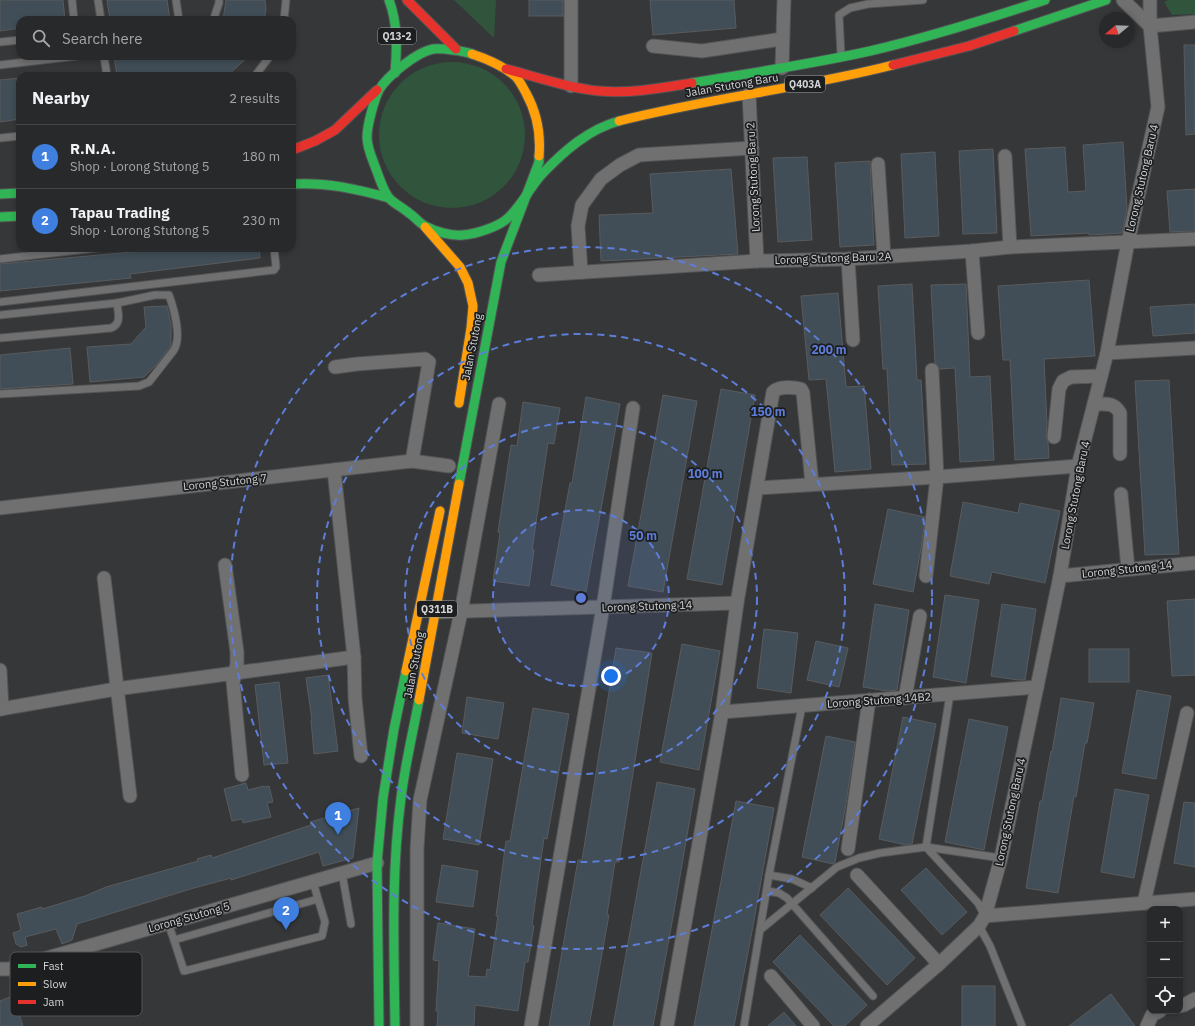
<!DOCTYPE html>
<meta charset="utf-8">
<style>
body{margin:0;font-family:"IBM Plex Sans",sans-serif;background:#343537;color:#f1f3f6}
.controls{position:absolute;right:12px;bottom:12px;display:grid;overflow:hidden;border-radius:8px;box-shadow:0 2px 6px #0003}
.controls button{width:36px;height:36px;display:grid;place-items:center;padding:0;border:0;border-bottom:1px solid #444547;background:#28292b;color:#f1f3f6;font:20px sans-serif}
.compass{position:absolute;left:1099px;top:12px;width:36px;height:36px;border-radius:50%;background:#28292b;box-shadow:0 2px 6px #0003;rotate:251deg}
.you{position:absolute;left:611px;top:676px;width:14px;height:14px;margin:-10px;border:3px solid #fff;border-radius:50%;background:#1a73e8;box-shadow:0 0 0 6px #1a73e833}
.badge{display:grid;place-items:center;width:26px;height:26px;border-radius:50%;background:#9c9ea0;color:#fff;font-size:13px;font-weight:700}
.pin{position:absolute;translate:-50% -33px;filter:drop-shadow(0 1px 2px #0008)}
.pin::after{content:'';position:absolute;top:21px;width:14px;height:12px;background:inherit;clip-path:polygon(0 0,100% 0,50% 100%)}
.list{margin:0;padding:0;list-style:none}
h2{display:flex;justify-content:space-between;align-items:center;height:52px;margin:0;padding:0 16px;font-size:17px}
h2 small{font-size:13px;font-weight:400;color:#a5a6a9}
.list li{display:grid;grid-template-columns:26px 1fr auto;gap:12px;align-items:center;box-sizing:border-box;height:64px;padding:0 16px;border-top:1px solid #444547}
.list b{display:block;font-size:15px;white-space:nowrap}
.list p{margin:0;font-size:13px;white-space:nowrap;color:#a5a6a9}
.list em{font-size:13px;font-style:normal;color:#a5a6a9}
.icon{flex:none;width:22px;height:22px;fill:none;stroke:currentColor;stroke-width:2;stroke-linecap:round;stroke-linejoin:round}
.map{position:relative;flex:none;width:1195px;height:1026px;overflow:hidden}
.search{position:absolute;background:#28292b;box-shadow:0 2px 6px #0003;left:16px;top:16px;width:280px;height:44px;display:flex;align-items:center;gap:10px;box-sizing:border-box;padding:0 14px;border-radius:12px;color:#a5a6a9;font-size:15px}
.panel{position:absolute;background:#28292b;box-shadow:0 2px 6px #0003;left:16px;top:72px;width:280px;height:180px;border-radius:12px}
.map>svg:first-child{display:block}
.green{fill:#31543d}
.building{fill:#414e57;stroke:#595b5d}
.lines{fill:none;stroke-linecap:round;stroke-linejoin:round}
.lane-casing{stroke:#525355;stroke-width:9}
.street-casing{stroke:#525355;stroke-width:15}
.fast-casing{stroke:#525355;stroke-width:11}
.slow-casing{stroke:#525355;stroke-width:11}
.jam-casing{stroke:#525355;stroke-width:11}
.lane{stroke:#707070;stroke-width:7}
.street{stroke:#707070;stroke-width:13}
.fast{stroke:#30b455;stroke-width:9}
.slow{stroke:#ff9f0a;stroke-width:9}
.jam{stroke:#e5322d;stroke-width:9}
.ring{fill:none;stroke:#5d7dd8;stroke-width:2;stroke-dasharray:7 5}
.labels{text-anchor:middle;stroke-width:3.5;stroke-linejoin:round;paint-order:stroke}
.shield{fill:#1d1e20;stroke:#9c9ea0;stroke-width:1}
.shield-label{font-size:10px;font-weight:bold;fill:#d3d5d7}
.street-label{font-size:11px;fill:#d3d5d7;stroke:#1d1e20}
.key{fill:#1d1e20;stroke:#545557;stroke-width:1}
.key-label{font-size:11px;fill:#d3d5d7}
.centre{fill:#5d7dd8;stroke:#1d1e20;stroke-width:2}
.ring-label{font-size:12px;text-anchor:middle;font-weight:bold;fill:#5d7dd8;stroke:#1d1e20;stroke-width:3.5;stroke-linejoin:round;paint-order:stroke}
</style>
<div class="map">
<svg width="1195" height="1026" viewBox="0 0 1195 1026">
<rect width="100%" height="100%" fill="#353739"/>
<g class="green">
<path d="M454,0H496L494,38Z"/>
<path d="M1168,0H1195V14L1172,15L1164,2Z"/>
<circle cx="452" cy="135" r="73"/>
</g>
<g class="building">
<path d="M0,0H63L65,20H20V28L0,31Z"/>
<path d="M107,0H167L170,20H110Z"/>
<path d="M226,0H265L266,9L264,20H223Z"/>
<rect x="529" y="0" width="34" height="16"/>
<path d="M650,0H734L736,28L653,35Z"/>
<path d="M1184,45H1195V134L1186,135Z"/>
<path d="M114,56H249L227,76H117Z"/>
<path d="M20,78V119L0,122V80Z"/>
<path d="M1123,142L1127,209L1122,233L1089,235V233L1031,236L1025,149L1065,147L1068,192L1086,191L1083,145Z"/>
<path d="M993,149L997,233L963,234L959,151Z"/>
<path d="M935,152L939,236L905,238L901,154Z"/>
<path d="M807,157L812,240L778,242L773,158Z"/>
<path d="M870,161L874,245L840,247L835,163Z"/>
<path d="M731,169L738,254L601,261L599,215L653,213L650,174Z"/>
<path d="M1195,189V231L1170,232L1167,191Z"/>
<path d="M143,248H259L260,258L130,274L131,278L0,291V264L143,251Z"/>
<path d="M1089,280L1095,356L1044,359L1047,423L1046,437L1048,442L1049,458L1015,460L1010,360H1003L998,286Z"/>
<path d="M912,284L917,380H921L926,464L892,465L887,369H883L878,286Z"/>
<path d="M966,284L970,377L990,376L994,460L960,462L955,368L940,369L935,363L931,285Z"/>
<path d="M838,293L846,387L864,386L871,469L835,472L826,379L809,380L801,296Z"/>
<path d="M1195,304V333L1153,336L1150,307Z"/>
<path d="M167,306L171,324V343L170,347L157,364L144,377L90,382L87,347L131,344L146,327L144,307Z"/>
<path d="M70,348L73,384L0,389V355Z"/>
<path d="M1169,380L1179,554L1145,555L1135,381Z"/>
<path d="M721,389L755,395L722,585L687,579Z"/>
<path d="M663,395L697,401L663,592L628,586Z"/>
<path d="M586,397L620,404L586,592L551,585L570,483H572Z"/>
<path d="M523,402L560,408L554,444L548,443L532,550H534L529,586L493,581L500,533L498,532L511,445L517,446Z"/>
<path d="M963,502L1018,513L1020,503L1060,511L1045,583L992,572L989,584L950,576Z"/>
<path d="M888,509L925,517L921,549L913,592L873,584Z"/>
<path d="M945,595L979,600L966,683L933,677Z"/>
<path d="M1195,599V675L1172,676L1167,601Z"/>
<path d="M875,604L909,610L897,690L887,691L863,687Z"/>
<path d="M1002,604L1036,609L1025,680H1018L991,676Z"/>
<path d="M764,629L798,633L791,693L757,688Z"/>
<path d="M816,641L848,648L839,687L807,680Z"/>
<path d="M682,644L720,651L699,770L660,762Z"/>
<path d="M616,648L652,653L619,862H615L607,915H609L589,1026H549L578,860H582Z"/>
<rect x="1089" y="649" width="40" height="33"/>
<path d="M328,675L338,751L314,754L311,720H312L306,678Z"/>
<path d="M279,682L288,763L264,765L255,685Z"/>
<path d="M1137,690L1171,696L1156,779L1122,773Z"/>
<path d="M467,697L504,703L498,739L462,733Z"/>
<path d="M1061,698L1094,703L1087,743H1085L1076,797L1074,796L1058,893L1026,888L1040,801H1042L1051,751L1052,752Z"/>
<path d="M533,708L569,714L547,839L544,838L532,925L534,926L528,962H525L518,1011L475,1005L474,1026H437L438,1011H436L439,961L433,960L438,923L475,929L468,976L486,977L487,969L490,970L498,916H496L506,841H510Z"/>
<path d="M903,717L936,724L912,844L906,845L879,839Z"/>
<path d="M969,719L1008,727L984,850L945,842Z"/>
<path d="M826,736L855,742L845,810L835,862L833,864L802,857Z"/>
<path d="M457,753L493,759L479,845L443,839Z"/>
<path d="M657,782L695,789L673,917L653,1026H613Z"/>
<path d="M246,783L248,790L264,786L265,787L269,786L273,802L267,803L271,817L243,823L242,819L232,821L224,789Z"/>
<path d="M1115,789L1149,795L1134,878L1101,872Z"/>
<path d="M736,801L774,808L753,926L734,1026H694Z"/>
<path d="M1184,802L1195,803V867L1174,863Z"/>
<path d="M359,808L353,858L323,866L319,852L231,880V878L194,888L77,924L72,940L62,944L56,929L25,937L27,945L21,947L16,944L13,933L21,930L17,914L42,907V909L85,896L106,887L198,861L197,859L211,855L212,858L311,825L310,822Z"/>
<path d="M442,865L478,871L473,907L436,902Z"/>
<path d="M926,868L967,912L942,935L901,890Z"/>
<path d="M848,888L915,958L887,985L820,915Z"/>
<path d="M800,935L867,1005L845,1026H834L773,962Z"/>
<rect x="962" y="986" width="33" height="40"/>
<path d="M1111,994L1135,1026H1069Z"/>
<path d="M10,997L12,1002L15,1001L23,1026H0V1001Z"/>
<path d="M784,1012L796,1026H768Z"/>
</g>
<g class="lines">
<defs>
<g id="lane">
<path d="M72,0L74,20"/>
<path d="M98,0L101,20"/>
<path d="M176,0L179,20"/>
<path d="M212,20L214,18L219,3V0"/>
<path d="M284,20L286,0"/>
<path d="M0,42L20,40"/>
<path d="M841,55L839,15L850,8L868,4L923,0"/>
<path d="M104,56L107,76"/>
<path d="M0,65L77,56"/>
<path d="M255,76L270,56"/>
<path d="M0,138L20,136"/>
<path d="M0,259L96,248"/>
<path d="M0,302L274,270L276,267L274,248"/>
<path d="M0,315L117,303L155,295H169C174,309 182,337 174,350L149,382L139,386L0,394"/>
<path d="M0,338L111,328C122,324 118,313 117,303"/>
<path d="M950,694L926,847L978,903L985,916"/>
<path d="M342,873L351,924"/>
<path d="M769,875L792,879L812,888"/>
<path d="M313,882L325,922L322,936L184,971L174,940L318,899"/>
<path d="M767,891L779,893L787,898L873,996"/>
<path d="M168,923L174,940"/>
<path d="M979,926L990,946L1022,1026"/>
<path d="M760,930L837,867L859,858L880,853L926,847L1001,858"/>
<path d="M744,1026L769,875L802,706"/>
</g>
<g id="street">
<path d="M1123,0L1150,26"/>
<path d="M1150,26L1195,22"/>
<path d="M653,46L702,51L782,39"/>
<path d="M782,68L784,0"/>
<path d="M571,86V0"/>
<path d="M749,94L757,261"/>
<path d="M1005,156L1010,247"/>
<path d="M878,164L884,256"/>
<path d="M972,251L978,333"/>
<path d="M848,259L853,340"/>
<path d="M581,272L578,226L582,205L601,179L620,165L639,155L752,148"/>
<path d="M539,275L757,261L848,259L972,251L1010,247L1195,239"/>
<path d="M1107,353L1195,348"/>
<path d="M335,367L357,364L425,359L429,362L412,461"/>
<path d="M1095,404C1106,404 1114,402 1120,413V454"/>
<path d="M1054,437L1059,389L1063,381L1071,377L1101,376"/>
<path d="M334,470L354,657L355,698L361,756"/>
<path d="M758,488L937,477L1078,466"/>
<path d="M1121,494L1128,569"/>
<path d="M0,508L412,461L449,466"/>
<path d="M225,565L237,652V664L233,682L242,775"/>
<path d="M926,576L937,477L932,370"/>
<path d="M1060,576L1195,563"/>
<path d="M104,578L130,796"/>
<path d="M436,612L737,603"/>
<path d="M0,670L2,709"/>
<path d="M905,698L920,616"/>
<path d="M0,709L116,689L354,657"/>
<path d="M722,712L1037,687"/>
<path d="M848,849L869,700"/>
<path d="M857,875L939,964"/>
<path d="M1144,903L1187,713"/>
<path d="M985,916L1195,899"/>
<path d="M0,969H9L377,863"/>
<path d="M771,976L813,1026"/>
<path d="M1180,1006L1184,1005L1195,999"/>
<path d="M417,1026V849L420,800L461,612L499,404"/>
<path d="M531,1026L603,607L633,408"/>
<path d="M667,1026L722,712L737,603L773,392C779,386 793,387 801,389L803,393L812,484"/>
<path d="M867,1026L939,964L979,926L985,916L1001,858L1037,687L1060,576L1078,466L1107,353L1128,242L1158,107L1150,26V0"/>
<path d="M1147,1026L1152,1015L1160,1011"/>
</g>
<g id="fast">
<path d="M389,0C398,24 397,48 395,73"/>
<path d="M1014,31L1106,0"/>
<path d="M472,54C464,51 442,48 433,49C417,52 387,76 379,90C374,100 367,126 367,137C367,148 372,158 376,169C379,177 384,193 390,199C395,204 403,208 409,213C415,217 419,223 425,226C436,232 451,236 463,235C476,234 498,227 508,218C522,205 530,187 543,173C564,151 589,129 619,121"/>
<path d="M692,83C751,73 812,64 870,51C930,37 987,19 1045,0"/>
<path d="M292,184C326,182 357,189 389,198"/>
<path d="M0,194L20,193"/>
<path d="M0,217L20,216"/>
<path d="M459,484L501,262L539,162V156"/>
<path d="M379,1026L377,863L383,798L394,729L406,671"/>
<path d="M395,1026C394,950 391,873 401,798C405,765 413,732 419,700"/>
</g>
<g id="slow">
<path d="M472,54C487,59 504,66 516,77C520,81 523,88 526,93C537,113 541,133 539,156"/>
<path d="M619,121C710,98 803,88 893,65"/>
<path d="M425,227L460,267L468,283L473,306L471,328L459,403"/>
<path d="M406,671L440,511"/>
<path d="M419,700L459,484"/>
</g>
<g id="jam">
<path d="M407,0L456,49"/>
<path d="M893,65L969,46L1014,31"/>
<path d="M506,69C537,77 568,88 599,91C630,94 661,88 692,83"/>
<path d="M292,150L315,141L335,130L377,90"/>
</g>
</defs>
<use href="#lane" class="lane-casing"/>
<use href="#street" class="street-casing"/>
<use href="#fast" class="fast-casing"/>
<use href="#slow" class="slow-casing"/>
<use href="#jam" class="jam-casing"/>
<use href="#lane" class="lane"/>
<use href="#street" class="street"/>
<use href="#fast" class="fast"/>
<use href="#slow" class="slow"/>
<use href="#jam" class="jam"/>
</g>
<circle cx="581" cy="598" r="88" fill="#5d7dd8" fill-opacity=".12"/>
<g class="ring">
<circle cx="581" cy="598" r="88"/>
<circle cx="581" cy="598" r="176"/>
<circle cx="581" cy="598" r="264"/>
<circle cx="581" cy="598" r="351"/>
</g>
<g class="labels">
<g class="shield">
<rect x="378" y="28" width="38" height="16" rx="3"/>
<rect x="785" y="76" width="40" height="16" rx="3"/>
<rect x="417" y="601" width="40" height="16" rx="3"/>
</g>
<g class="shield-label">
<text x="397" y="40">Q13-2</text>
<text x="805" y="88">Q403A</text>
<text x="437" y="613">Q311B</text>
</g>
<g class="street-label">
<text transform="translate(732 85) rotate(-10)" y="4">Jalan Stutong Baru</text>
<text transform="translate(753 177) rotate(-93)" y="4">Lorong Stutong Baru 2</text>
<text transform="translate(1142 178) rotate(-77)" y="4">Lorong Stutong Baru 4</text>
<text transform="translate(833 258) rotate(-2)" y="4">Lorong Stutong Baru 2A</text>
<text transform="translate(472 347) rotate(-79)" y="4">Jalan Stutong</text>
<text transform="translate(225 482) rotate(-6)" y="4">Lorong Stutong 7</text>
<text transform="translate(1075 495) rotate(-79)" y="4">Lorong Stutong Baru 4</text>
<text transform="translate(1127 569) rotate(-6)" y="4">Lorong Stutong 14</text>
<text transform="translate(647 606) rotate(-2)" y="4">Lorong Stutong 14</text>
<text transform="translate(414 665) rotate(-79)" y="4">Jalan Stutong</text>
<text transform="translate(879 700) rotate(-4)" y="4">Lorong Stutong 14B2</text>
<text transform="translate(1010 812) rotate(-78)" y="4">Lorong Stutong Baru 4</text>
<text transform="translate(189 917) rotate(-16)" y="4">Lorong Stutong 5</text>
</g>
</g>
<rect x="10" y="952" width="132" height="64" rx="6" class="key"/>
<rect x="18" y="964" width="18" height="4" fill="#30b455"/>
<rect x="18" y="982" width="18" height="4" fill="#ff9f0a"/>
<rect x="18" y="1000" width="18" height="4" fill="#e5322d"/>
<g class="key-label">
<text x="43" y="970">Fast</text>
<text x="43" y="988">Slow</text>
<text x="43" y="1006">Jam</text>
</g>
<circle cx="581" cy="598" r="6" class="centre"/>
<g class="ring-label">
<text x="829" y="354">200 m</text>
<text x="768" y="416">150 m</text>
<text x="705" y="478">100 m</text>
<text x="643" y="540">50 m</text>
</g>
</svg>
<div class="controls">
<button>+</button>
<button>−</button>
<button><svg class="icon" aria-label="locate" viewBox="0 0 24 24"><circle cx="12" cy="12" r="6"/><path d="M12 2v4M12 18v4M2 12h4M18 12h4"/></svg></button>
</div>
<svg class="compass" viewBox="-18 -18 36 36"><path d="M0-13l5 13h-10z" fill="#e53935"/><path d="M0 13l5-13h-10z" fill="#a5a6a9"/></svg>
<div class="you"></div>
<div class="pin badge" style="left:338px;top:835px;background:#3f7fe0">1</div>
<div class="pin badge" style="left:286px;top:930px;background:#3f7fe0">2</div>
<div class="search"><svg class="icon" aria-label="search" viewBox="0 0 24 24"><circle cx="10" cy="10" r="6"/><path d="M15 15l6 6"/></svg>Search here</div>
<section class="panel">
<h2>Nearby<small>2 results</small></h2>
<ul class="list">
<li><span class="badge" style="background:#3f7fe0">1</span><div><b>R.N.A.</b><p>Shop · Lorong Stutong 5</p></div><em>180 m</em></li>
<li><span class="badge" style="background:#3f7fe0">2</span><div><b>Tapau Trading</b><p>Shop · Lorong Stutong 5</p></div><em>230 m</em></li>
</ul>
</section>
</div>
